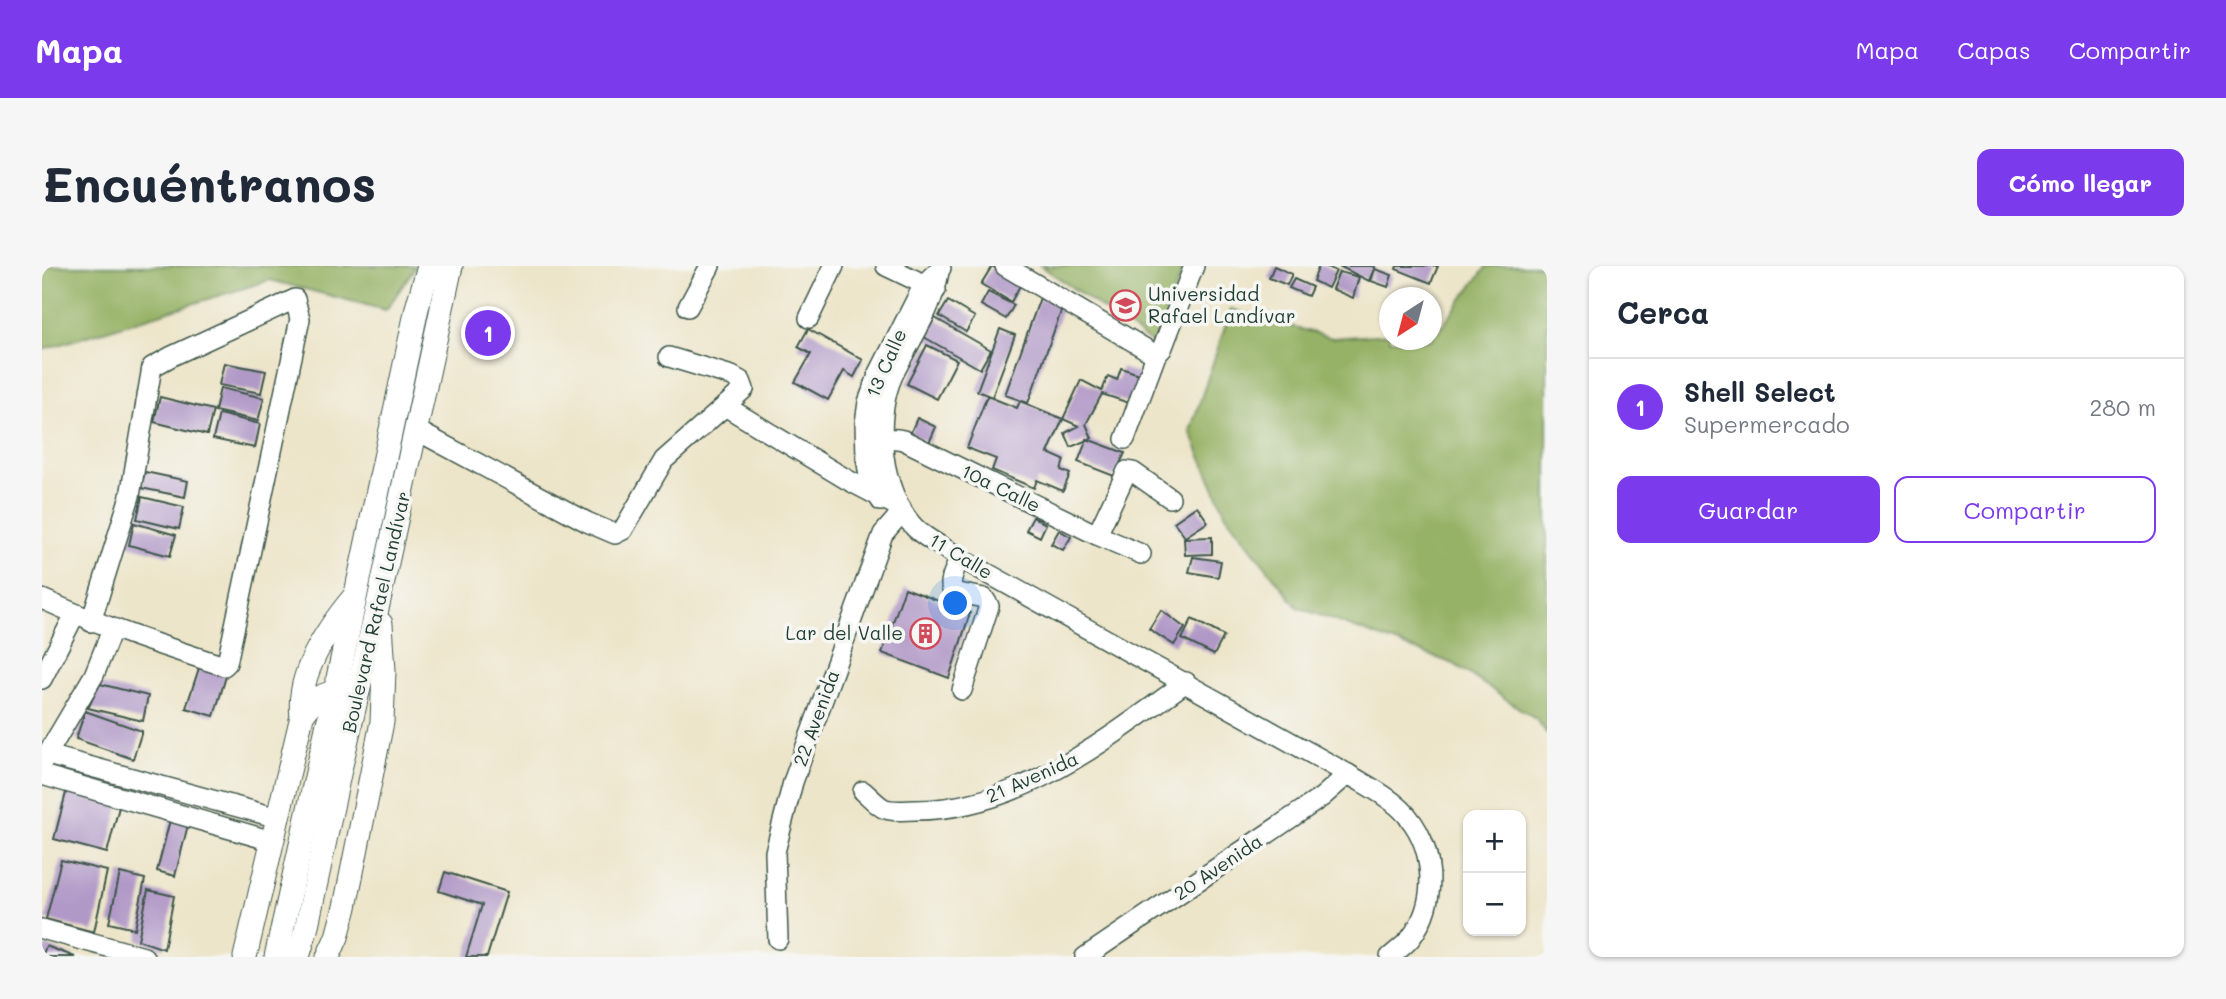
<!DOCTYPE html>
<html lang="es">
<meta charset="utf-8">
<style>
body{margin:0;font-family:Mali,sans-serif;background:#f6f6f7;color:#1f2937}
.controls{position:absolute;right:21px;bottom:21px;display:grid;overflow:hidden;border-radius:14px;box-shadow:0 2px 5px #0004}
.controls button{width:63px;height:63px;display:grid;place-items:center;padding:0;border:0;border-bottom:2px solid #e0e1e3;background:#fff;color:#1f2937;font:35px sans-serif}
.compass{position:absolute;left:1337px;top:21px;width:63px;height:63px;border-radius:50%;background:#fff;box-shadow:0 2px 5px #0004;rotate:216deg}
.you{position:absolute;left:914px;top:338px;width:24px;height:24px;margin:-18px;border:5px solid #fff;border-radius:50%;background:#1a73e8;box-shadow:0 0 0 10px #1a73e833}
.badge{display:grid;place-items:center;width:46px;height:46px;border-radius:50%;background:#7c3aed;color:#fff;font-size:23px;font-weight:700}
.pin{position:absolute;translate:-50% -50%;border:4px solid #fff;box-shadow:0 2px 7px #0006}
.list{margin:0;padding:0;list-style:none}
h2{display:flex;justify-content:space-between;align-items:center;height:91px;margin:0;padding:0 28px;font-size:30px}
h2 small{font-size:23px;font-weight:400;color:#747a83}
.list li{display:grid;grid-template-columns:46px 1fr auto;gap:21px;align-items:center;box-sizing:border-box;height:98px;padding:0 28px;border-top:2px solid #e0e1e3}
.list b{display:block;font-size:26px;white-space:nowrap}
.list p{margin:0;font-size:23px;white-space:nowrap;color:#747a83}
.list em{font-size:23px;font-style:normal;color:#747a83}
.actions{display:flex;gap:14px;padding:21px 28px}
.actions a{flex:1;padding:16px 0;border:2px solid #7c3aed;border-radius:14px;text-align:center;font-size:24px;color:#7c3aed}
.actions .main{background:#7c3aed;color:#fff}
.map{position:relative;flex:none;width:1505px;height:691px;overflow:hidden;border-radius:14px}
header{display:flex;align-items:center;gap:42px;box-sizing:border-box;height:98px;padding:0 35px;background:#7c3aed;color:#fff}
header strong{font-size:33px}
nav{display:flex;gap:38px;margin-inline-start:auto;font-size:24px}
.intro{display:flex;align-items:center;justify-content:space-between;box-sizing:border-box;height:168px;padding:0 42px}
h1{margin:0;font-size:49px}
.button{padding:18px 32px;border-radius:14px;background:#7c3aed;color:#fff;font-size:24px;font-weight:700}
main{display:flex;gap:42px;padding:0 42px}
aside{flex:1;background:#fff;border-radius:14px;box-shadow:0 2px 5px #0004}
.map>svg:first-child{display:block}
.forest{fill:#96b266;stroke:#5a784d;stroke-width:2}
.building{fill:#b199c7}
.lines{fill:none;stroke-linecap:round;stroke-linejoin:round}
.minor-casing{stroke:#3e564a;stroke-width:22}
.major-casing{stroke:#3e564a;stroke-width:25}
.minor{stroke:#fff;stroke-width:19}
.major{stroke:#fff;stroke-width:23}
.labels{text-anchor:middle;stroke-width:7;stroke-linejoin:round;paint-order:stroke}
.poi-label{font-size:19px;fill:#1f3d34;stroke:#f6f6f2;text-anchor:start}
.street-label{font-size:19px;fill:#1f3d34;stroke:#f6f6f2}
</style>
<header>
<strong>Mapa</strong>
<nav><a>Mapa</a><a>Capas</a><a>Compartir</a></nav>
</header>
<div class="intro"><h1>Encuéntranos</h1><a class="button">Cómo llegar</a></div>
<main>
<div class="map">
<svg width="1505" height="691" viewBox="0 0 1505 691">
<rect width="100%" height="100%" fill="#f6f6f2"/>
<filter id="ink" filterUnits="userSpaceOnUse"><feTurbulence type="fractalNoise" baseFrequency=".0143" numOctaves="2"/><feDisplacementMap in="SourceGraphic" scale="14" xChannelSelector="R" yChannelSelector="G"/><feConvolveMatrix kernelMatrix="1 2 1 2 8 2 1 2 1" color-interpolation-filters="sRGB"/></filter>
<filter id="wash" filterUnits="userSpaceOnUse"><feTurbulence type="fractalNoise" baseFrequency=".00686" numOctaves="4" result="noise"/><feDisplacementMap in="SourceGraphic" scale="28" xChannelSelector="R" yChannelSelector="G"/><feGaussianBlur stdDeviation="1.57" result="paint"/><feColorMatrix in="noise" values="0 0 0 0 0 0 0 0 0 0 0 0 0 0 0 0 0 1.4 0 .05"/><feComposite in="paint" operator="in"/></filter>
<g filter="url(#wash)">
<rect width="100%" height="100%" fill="#ede5c9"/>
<g class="forest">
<path d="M0,0H374L344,44L228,14L0,84Z"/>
<path d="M999,0H1142L1113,79Z"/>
<path d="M1445,0H1505V468L1496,455L1412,398L1255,341L1184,249L1148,165L1189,43L1290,72L1347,68L1348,74H1390V66L1396,65Z"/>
</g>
<g id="blocks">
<g class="building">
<path d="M950,0L980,16L969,36L939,18Z"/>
<path d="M1232,0L1250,8L1245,19L1227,12Z"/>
<path d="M1277,0H1283L1294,5L1286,22L1271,15Z"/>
<path d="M1297,0H1329L1333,1L1327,15Z"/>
<path d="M1355,0H1396L1389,17L1354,3Z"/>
<path d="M1333,3L1350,9L1346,21L1329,15Z"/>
<path d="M1297,6L1317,11L1311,32L1290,23Z"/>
<path d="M1252,13L1270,21L1266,30L1247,22Z"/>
<path d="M946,26L972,39L964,53L939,39Z"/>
<path d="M999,29L1022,37L986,137L963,129Z"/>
<path d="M906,35L933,51L924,66L897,50Z"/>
<path d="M893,52L949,84L938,103L882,71Z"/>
<path d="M766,63L821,94L812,111L802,105L786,134L753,116L769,88L756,81Z"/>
<path d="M958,63L973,69L950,131L935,125Z"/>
<path d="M885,79L915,94L895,133L865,118Z"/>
<path d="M182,97L224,105L219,127L177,119Z"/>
<path d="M1079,102L1103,110L1093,139L1060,128L1044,158L1050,172L1029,181L1023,167L1037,160L1021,153L1039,114L1060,125L1066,110L1075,114Z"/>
<path d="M178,122L222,132L216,155L173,145Z"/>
<path d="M945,130L975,142L978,135L1021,153L1006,187L1022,194L1019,204L1028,208L1021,225L995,214L992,222L950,204L954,193L925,182Z"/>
<path d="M118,131L171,144L165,169L112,156Z"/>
<path d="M177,148L218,158L213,182L171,173Z"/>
<path d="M875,152L894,161L887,177L868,168Z"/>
<path d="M1045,173L1083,187L1072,210L1036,196Z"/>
<path d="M103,206L146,215L143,231L99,222Z"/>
<path d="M100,231L142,241L137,263L95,253Z"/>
<path d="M1155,240L1166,256L1143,271L1132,256Z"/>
<path d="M991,251L1004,258L998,271L984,264Z"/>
<path d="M92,257L134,269L128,290L87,279Z"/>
<path d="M1017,264L1029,271L1021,284L1009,278Z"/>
<path d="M1170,271V288L1143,289L1142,272Z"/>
<path d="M1151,291L1179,295L1176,311L1147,306Z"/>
<path d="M863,322L928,347L907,412L840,387Z"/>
<path d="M1119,344L1143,362L1132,379L1107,363Z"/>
<path d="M1150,353L1182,370L1172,389L1140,373Z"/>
<path d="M158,399L185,407L172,450L144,442Z"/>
<path d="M58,418L106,430L101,455L46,442Z"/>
<path d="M43,445L100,465L91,493L34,473Z"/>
<path d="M25,523L78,537L65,587L12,573Z"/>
<path d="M129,550L147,555L133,610L115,605Z"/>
<path d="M19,594L65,605L52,666L4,653Z"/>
<path d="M403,606L465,626L445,691H424L440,639L397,625Z"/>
<path d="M78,607L103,613L93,663L67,657Z"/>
<path d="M106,624L132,630L122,683L96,674Z"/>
<path d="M4,680L33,691H0Z"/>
</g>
</g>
</g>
<g filter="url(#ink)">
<use href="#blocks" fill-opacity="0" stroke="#3e564a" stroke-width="2"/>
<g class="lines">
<defs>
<g id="minor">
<path d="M844,0L894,24"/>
<path d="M963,0L1114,89"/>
<path d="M897,6C891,43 867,76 851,109C831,153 839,227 873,262C885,274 904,282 918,292L1306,508C1324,519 1345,529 1360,544C1393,577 1398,635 1368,673C1363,679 1355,685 1348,691"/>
<path d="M646,41L668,0"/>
<path d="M767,52L792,0"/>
<path d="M627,91L690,110L699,115L702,123L683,140"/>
<path d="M374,164L545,256L573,268L581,264L622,194L683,140L804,213L859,242"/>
<path d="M1083,173L1114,89L1120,83L1152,0"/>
<path d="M824,191C834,176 843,170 861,174L1055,269L1099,288"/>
<path d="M839,235L827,210L824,191L823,157L826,136L837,107L882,18L899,2"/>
<path d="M1055,269L1085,205L1091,206L1128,232"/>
<path d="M918,292C914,302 905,315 911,326L942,332L947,340L920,424"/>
<path d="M0,333C59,360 120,380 182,400L185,397L258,53L253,33L130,90L110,101L88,230L49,356"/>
<path d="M0,413L33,348"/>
<path d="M6,489L236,552"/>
<path d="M0,497L52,409L70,364"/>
<path d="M0,509L230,575"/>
<path d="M821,525C827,530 834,538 841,542C849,546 864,544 873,544C977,544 1064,474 1144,416"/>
<path d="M0,663L102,691"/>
<path d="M736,673L733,586L751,516L841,268L854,253L859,242"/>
<path d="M1043,691L1280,531L1306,508"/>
</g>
<g id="major">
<path d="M260,450C254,408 286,362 312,331"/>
<path d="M203,691L260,450C271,433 283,424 304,428"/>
<path d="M234,691L293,426L375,42L387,0"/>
<path d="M256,691L264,664L297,508L337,334L409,0"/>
<path d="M286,691L295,671L303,641L340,456L342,405L339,358"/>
</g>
</defs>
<use href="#minor" class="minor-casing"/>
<use href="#major" class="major-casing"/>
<use href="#minor" class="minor"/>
<use href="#major" class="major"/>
</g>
</g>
<defs>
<symbol id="university-ring" viewBox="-11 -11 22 22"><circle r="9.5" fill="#f6f6f2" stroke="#d1495b" stroke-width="1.5"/><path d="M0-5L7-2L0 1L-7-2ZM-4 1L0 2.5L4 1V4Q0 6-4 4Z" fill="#d1495b"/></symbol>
<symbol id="building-ring" viewBox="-11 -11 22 22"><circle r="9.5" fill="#f6f6f2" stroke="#d1495b" stroke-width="1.5"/><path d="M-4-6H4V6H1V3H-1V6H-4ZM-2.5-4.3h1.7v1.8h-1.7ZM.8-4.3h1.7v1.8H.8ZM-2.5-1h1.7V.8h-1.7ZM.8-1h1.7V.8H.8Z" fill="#d1495b"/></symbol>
</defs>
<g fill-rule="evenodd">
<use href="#university-ring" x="1066" y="22" width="35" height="35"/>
<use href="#building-ring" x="866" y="350" width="35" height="35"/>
</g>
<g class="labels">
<g class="poi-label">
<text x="1106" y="35">Universidad<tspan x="1106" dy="22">Rafael Landívar</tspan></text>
<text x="861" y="374" text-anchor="end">Lar del Valle</text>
</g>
<g class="street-label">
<text transform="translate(844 97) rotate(-66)" y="7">13 Calle</text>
<text transform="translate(959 222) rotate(26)" y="7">10a Calle</text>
<text transform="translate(919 290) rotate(31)" y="7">11 Calle</text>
<text transform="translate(334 346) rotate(-77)" y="7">Boulevard Rafael Landívar</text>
<text transform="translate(774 452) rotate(-70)" y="7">22 Avenida</text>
<text transform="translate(990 511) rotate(-24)" y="7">21 Avenida</text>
<text transform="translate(1176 601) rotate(-34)" y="7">20 Avenida</text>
</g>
</g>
</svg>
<div class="controls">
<button>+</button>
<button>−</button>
</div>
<svg class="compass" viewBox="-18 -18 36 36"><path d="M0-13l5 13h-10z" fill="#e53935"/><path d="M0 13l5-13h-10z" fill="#747a83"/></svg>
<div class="you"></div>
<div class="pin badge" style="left:446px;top:67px">1</div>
</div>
<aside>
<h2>Cerca<small></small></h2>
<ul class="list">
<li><span class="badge">1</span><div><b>Shell Select</b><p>Supermercado</p></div><em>280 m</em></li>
</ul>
<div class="actions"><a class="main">Guardar</a><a>Compartir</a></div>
</aside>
</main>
